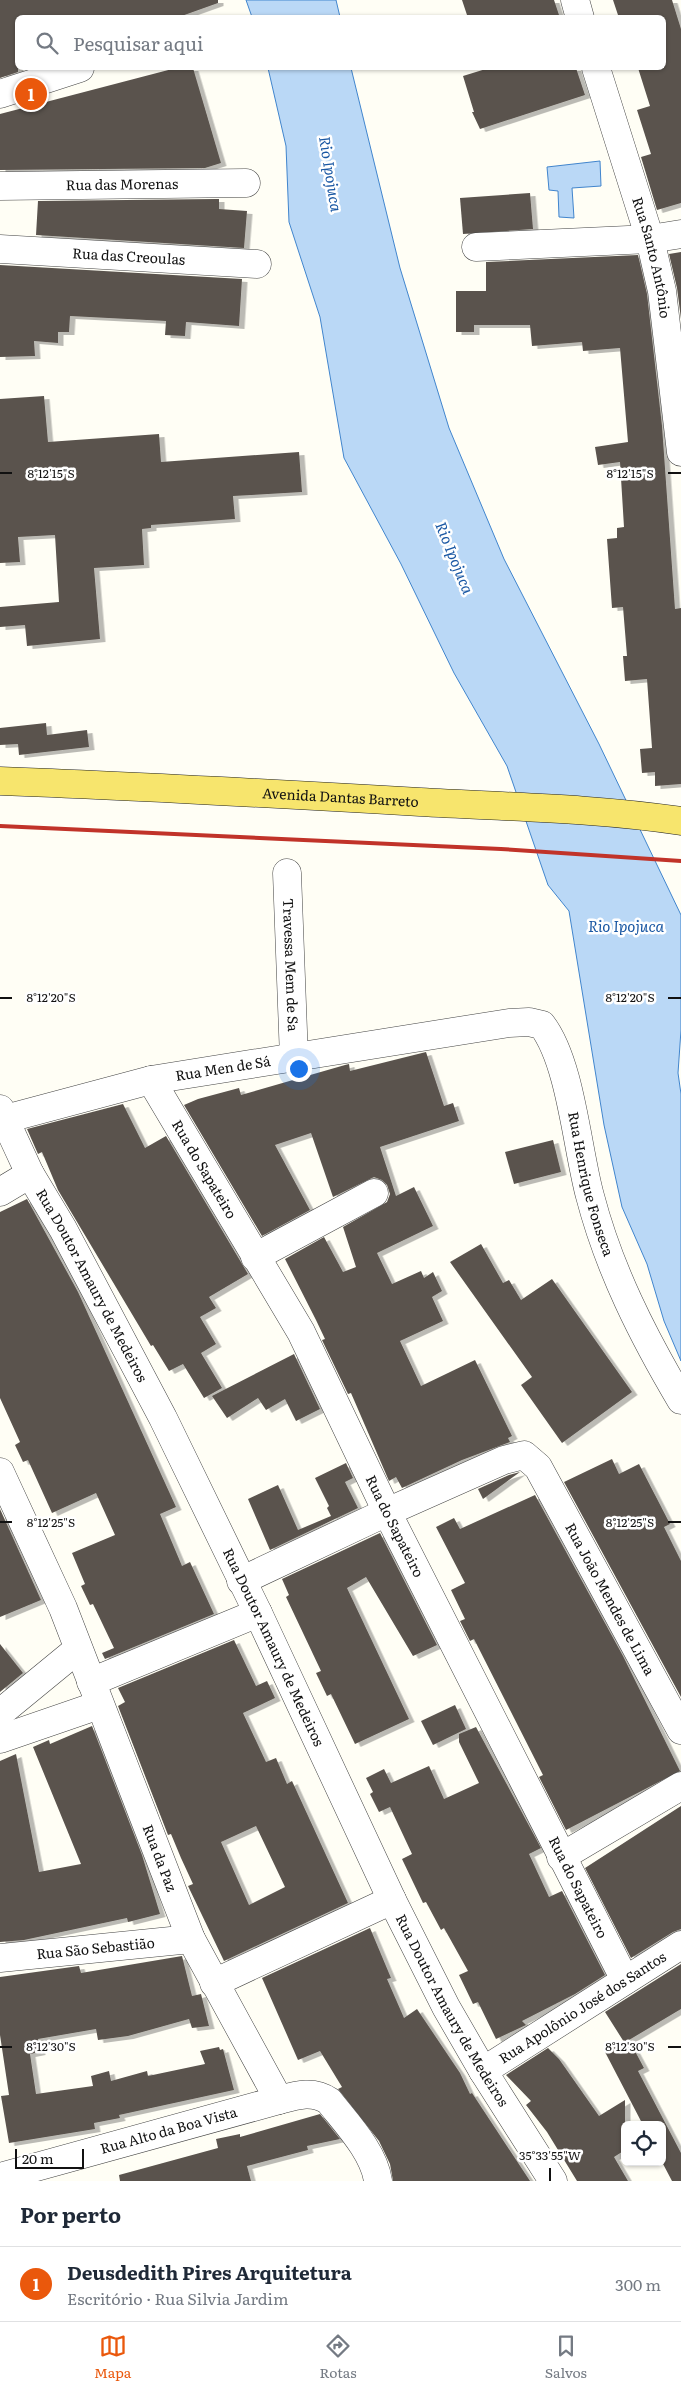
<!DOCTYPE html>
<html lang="pt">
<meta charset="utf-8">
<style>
body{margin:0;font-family:Literata,serif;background:#f6f6f7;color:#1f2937}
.controls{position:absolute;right:15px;bottom:15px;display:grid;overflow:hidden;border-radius:8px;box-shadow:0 1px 4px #0004}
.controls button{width:45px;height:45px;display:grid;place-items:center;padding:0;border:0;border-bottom:1px solid #e0e1e3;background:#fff;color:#1f2937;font:25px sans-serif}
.scale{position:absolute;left:15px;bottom:12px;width:69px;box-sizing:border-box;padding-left:5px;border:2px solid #111;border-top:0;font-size:14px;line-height:18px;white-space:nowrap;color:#111;-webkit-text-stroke:4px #fff;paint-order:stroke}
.you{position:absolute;left:298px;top:1068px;width:18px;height:18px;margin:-12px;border:4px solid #fff;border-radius:50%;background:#1a73e8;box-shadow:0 0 0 8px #1a73e833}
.badge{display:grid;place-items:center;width:32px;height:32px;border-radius:50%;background:#ea580c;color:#fff;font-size:16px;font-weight:700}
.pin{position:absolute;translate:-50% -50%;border:2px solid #fff;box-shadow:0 1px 5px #0006}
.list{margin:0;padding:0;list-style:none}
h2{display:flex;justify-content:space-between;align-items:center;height:65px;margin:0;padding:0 20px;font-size:21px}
h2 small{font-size:16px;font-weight:400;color:#747a83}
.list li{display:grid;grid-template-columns:32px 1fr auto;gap:15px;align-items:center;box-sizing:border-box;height:75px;padding:0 20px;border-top:1px solid #e0e1e3}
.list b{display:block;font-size:19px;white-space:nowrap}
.list p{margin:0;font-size:16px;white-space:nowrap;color:#747a83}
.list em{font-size:16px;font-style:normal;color:#747a83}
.icon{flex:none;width:28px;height:28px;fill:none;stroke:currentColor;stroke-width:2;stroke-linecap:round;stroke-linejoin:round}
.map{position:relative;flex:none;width:681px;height:2181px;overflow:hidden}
.search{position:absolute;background:#fff;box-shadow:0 1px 4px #0004;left:15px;right:15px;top:15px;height:55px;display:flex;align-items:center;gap:12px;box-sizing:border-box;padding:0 18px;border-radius:8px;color:#747a83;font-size:19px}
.sheet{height:140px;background:#fff}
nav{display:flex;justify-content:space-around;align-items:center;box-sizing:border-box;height:70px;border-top:1px solid #e0e1e3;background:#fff;font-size:14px;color:#747a83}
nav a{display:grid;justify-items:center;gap:2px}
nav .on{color:#ea580c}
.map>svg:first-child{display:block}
.water{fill:#bad8f6;stroke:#4185cd}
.building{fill:#5a534d;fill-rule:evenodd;filter:url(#shadow)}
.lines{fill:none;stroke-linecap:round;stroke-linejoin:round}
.minor-casing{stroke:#444;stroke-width:29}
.major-casing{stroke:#222;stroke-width:29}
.minor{stroke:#fff;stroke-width:28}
.major{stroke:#f7e56d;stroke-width:28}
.rail{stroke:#c13329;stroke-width:4}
.ticks{fill:none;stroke:#111;stroke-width:2}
.labels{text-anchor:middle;stroke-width:5;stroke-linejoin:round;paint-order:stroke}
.street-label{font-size:14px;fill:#111;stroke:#fff}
.water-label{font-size:15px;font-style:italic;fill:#1957a3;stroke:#fff}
.ticks-label{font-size:12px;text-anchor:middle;fill:#111;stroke:#fff;stroke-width:5;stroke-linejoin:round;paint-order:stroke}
</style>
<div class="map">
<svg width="681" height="2181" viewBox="0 0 681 2181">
<defs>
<filter id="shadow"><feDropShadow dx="5.5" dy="3" stdDeviation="0" flood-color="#0004"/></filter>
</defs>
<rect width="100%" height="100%" fill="#fffef5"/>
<g class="water">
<path d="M246,0H336L340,17H252Z"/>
<path d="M268,68H351L400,268L449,428L504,559L599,744L681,915V1030L678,1073L681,1094V1361L664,1321L647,1264L622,1207L604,1125L569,911L548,885L507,766L454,673L401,564L344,458L320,317L289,222L286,146Z"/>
<path d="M600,161L601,186L572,188L574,218L559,217L558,191L549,190L547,167Z"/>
</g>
<g class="building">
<path d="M0,0H218V3L176,18H18V72L0,78Z"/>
<path d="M462,0H554L560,18H468Z"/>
<path d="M613,0H672L681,29V203L657,210L641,157L651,154L637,110L650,106L638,68H664V18H619Z"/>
<path d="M176,68H193L221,163L205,168L0,170V114Z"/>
<path d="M489,68H576L585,95L480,129L472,112H474L463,76Z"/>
<path d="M530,193L533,229L463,234L460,198Z"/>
<path d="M216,199H219V209L247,211L244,248L36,235L38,201Z"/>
<path d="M681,252V319L677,288L669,254Z"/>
<path d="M638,255L647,294L662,426L675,609L681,608V784L655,786V772L642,773L640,749L652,748L647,679L625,681L623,656H627L623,607L612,608L607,539L617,538V528L624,527L620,462L598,465L595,447L628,442L620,348L583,351L582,342L532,346L530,325H474V332H456V291H486V262Z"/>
<path d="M0,265L242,279L239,326L186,322L185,336L165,335L166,321L70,316L69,332H58V343L34,341L35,356L0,357Z"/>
<path d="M44,396L48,442L159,434L161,462L299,452L302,492L233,496L235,519L151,525V528L142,529L144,565L94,568L100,639L27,646L25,625L0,627V607L59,602L55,535L18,537L20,562L0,563V399Z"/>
<path d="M46,723L47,735L87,730L89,747L19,755L18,744L0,745V728Z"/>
<path d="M426,1052L444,1106L453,1103L459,1121L380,1147L396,1196L414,1187L433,1226L377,1253L392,1284L421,1271L424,1278L433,1272L442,1291L432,1297L443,1321L400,1341L421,1386L475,1360L512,1436L508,1438L510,1442L462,1460L402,1488L396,1477L389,1481L351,1393L348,1394L322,1340L325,1339L316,1320L285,1259L324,1237L343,1272L356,1267L343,1227L387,1202L390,1194L387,1185L382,1180L374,1177L333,1197L311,1133L275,1145L310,1210L262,1236L184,1105L198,1099L239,1088L241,1095L345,1065L349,1064L350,1071Z"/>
<path d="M123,1104L145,1148L166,1136L248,1274L209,1297L216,1308L200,1317L216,1344L201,1353L222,1388L204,1398L183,1364L169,1371L153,1345L151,1346L58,1190L42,1152L38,1154L27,1129Z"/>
<path d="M553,1140L561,1172L514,1184L505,1152Z"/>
<path d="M27,1199L78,1292L176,1507L160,1514L182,1566L190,1562L214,1614L105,1659L102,1653L114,1648L93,1604L90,1605L81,1586L85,1584L72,1553L115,1535L96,1493L52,1513L28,1460L23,1462L15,1445L20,1442L0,1398V1212Z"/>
<path d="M481,1244L503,1283L509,1280L521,1300L552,1279L632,1392L562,1443L521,1385L532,1377L450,1262Z"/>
<path d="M294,1354L320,1409L296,1421L285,1399L266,1410L258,1398L227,1418L212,1396Z"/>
<path d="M612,1459L619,1474L639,1464L670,1524L664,1527L681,1561V1697L564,1482Z"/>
<path d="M346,1463L353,1478L345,1482L358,1508L270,1550L248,1499L278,1485L298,1530L331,1516L327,1508L329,1506L315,1478Z"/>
<path d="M520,1472L483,1499L478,1489L509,1475Z"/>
<path d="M535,1495L623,1656L680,1771L566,1830L539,1777L543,1775L474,1639L470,1641L460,1621L465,1619L451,1590L465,1583L436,1527L454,1518L460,1529Z"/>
<path d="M0,1509L41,1600L0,1617Z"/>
<path d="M380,1533L437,1645L413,1656L366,1577L347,1588L409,1719L355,1744L331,1694L327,1696L316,1673L321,1671L286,1597L289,1595L282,1579Z"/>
<path d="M234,1640L256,1686L267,1681L275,1698L243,1713L266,1762L276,1758L287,1784L292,1781L348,1903L224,1961L188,1886L193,1884L181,1858L171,1834L168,1835L118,1706L125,1702L118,1688ZM256,1826L285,1887L249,1905L221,1842Z"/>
<path d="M0,1644L23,1673L0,1692Z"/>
<path d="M455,1705L466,1729L433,1745L421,1721Z"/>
<path d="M92,1726L142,1855L160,1914L128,1922L127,1918L24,1940L0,1942V1761L16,1754L39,1872L81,1864L33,1747L49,1740L50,1744Z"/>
<path d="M476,1727L541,1848L529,1854L549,1897L562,1891L605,1975L575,1994L522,2021L526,2025L496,2039L478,2002L473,2004L459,1975L468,1971L444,1928L441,1930L426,1902L423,1903L402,1859L412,1854L390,1807L379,1812L370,1794L373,1792L366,1778L384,1769L391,1783L429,1766L444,1799L479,1783L459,1742V1734Z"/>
<path d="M681,1806V1929L673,1932L631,1958L585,1868Z"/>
<path d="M370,1928L391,1978L387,1979L404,2018L417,2009L460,2073L470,2094L472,2093L530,2181H393L390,2164L379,2141L338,2089L342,2087L320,2051L298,2060L262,1978Z"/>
<path d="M182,1956L192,1996L201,1994L209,2026L192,2028L189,2019L128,2036L98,2040L96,2029L38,2039L40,2052L30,2054L36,2094L93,2086L91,2076L109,2071L111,2081L147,2071L148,2076L205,2064L200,2051L219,2047L220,2050L223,2049L234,2090L119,2115L120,2118L94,2123L95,2129L9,2143L1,2096L9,2095L0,2035V1977L79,1966L81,1973Z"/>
<path d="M681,1964V2009L629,2040L644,2068L638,2071L681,2153V2181H672L662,2162V2125H643L605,2052L624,2042L605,2012Z"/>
<path d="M548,2048L559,2059L599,2116L625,2100V2150L614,2157L628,2181H577L547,2132L526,2105L531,2101L506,2075Z"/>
<path d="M320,2114L340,2139L307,2146L308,2150L247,2166L251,2181H120L119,2175L218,2148L216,2139L240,2134V2137Z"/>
</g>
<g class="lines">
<defs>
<g id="minor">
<path d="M575,0L580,18"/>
<path id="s1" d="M596,68L650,239L662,291L681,452"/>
<path d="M0,94L80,68"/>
<path id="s2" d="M0,186L246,183"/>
<path d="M476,247L650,239L681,234"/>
<path id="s3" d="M0,249L257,264"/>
<path id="s4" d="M287,873L294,1058"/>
<path id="s5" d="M151,1080L301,1332L387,1512L625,1980"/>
<path id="s6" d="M0,1109L30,1174L63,1229L163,1418L258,1613L392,1900L446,2007L483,2071L553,2181"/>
<path id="s7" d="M5,1119L151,1080L509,1023L529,1022L542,1025C571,1063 577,1149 590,1196C609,1269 643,1336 681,1400"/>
<path d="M0,1192L30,1174"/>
<path d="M255,1257L374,1193"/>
<path id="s8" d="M0,1472L63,1608L191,1939L279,2100C297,2095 313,2090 329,2101C347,2124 374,2152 378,2181"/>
<path id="s9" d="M241,1581L387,1512L504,1460L524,1455L538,1467L681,1730"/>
<path d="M91,1682L258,1613"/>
<path d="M0,1713L78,1649"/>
<path d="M0,1739L99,1705"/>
<path d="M561,1857L681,1786"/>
<path id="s10" d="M0,1958L191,1939"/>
<path d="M214,1983L392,1900"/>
<path id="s11" d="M483,2071L681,1945"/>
<path id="s12" d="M0,2177L279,2100"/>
</g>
<g id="major">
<path id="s13" d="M0,781C140,786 280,794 420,802C507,807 595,808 681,821"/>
</g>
</defs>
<use href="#minor" class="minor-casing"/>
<use href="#major" class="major-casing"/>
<use href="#minor" class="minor"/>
<use href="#major" class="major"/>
<path class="rail" d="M0,826L501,849L681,861"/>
</g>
<path class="ticks" d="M0,473H12M668,473H681M0,998H12M668,998H681M0,1522H12M668,1522H681M0,2047H12M668,2047H681M550,2168V2181"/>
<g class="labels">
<g class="street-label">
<text dy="5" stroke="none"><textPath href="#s2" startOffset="122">Rua das Morenas</textPath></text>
<text dy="5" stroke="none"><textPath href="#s3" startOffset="129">Rua das Creoulas</textPath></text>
<text dy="5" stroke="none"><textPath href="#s1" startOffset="198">Rua Santo Antônio</textPath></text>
<text dy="5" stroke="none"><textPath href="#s13" startOffset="341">Avenida Dantas Barreto</textPath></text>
<text dy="5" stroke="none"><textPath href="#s4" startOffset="92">Travessa Mem de Sa</textPath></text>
<text dy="5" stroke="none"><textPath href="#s7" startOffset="224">Rua Men de Sá</textPath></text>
<text dy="5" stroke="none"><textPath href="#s5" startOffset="104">Rua do Sapateiro</textPath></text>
<text dy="5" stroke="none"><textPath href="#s7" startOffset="714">Rua Henrique Fonseca</textPath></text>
<text dy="5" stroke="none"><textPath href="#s6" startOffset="199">Rua Doutor Amaury de Medeiros</textPath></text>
<text dy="5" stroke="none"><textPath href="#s5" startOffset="509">Rua do Sapateiro</textPath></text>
<text dy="5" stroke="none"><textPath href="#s9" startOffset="479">Rua João Mendes de Lima</textPath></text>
<text dy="5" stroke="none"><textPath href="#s6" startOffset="604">Rua Doutor Amaury de Medeiros</textPath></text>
<text dy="5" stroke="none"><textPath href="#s8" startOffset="418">Rua da Paz</textPath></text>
<text dy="5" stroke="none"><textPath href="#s5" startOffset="914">Rua do Sapateiro</textPath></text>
<text dy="5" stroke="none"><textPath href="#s10" startOffset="96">Rua São Sebastião</textPath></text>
<text dy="5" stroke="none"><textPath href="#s11" startOffset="118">Rua Apolônio José dos Santos</textPath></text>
<text dy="5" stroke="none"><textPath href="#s6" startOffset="1009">Rua Doutor Amaury de Medeiros</textPath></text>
<text dy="5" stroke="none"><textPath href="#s12" startOffset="175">Rua Alto da Boa Vista</textPath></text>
</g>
<g class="water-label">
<text transform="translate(330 174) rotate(81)" y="5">Rio Ipojuca</text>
<text transform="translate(454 558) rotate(68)" y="5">Rio Ipojuca</text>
<text x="626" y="932">Rio Ipojuca</text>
</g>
</g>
<g class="ticks-label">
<text x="51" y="478">8°12'15"S</text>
<text x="630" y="478">8°12'15"S</text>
<text x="51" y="1002">8°12'20"S</text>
<text x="630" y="1002">8°12'20"S</text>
<text x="51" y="1527">8°12'25"S</text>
<text x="630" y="1527">8°12'25"S</text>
<text x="51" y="2051">8°12'30"S</text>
<text x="630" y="2051">8°12'30"S</text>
<text x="550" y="2160">35°33'55"W</text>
</g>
</svg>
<div class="controls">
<button><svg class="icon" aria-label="locate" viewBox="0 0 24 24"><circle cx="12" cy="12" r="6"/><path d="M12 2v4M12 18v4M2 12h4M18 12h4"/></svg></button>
</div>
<div class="scale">20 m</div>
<div class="you"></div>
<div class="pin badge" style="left:31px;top:94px">1</div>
<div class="search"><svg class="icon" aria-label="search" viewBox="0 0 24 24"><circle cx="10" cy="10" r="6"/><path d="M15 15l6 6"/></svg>Pesquisar aqui</div>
</div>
<section class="sheet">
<h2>Por perto<small></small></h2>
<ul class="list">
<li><span class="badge">1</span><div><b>Deusdedith Pires Arquitetura</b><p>Escritório · Rua Silvia Jardim</p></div><em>300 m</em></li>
</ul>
</section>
<nav>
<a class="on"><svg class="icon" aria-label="map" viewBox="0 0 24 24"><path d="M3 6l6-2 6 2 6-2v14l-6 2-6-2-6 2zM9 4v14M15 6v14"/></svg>Mapa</a>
<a><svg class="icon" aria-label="directions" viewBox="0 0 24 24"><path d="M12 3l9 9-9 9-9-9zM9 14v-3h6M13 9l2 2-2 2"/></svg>Rotas</a>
<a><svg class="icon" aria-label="saved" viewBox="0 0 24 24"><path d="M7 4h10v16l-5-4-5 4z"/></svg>Salvos</a>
</nav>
